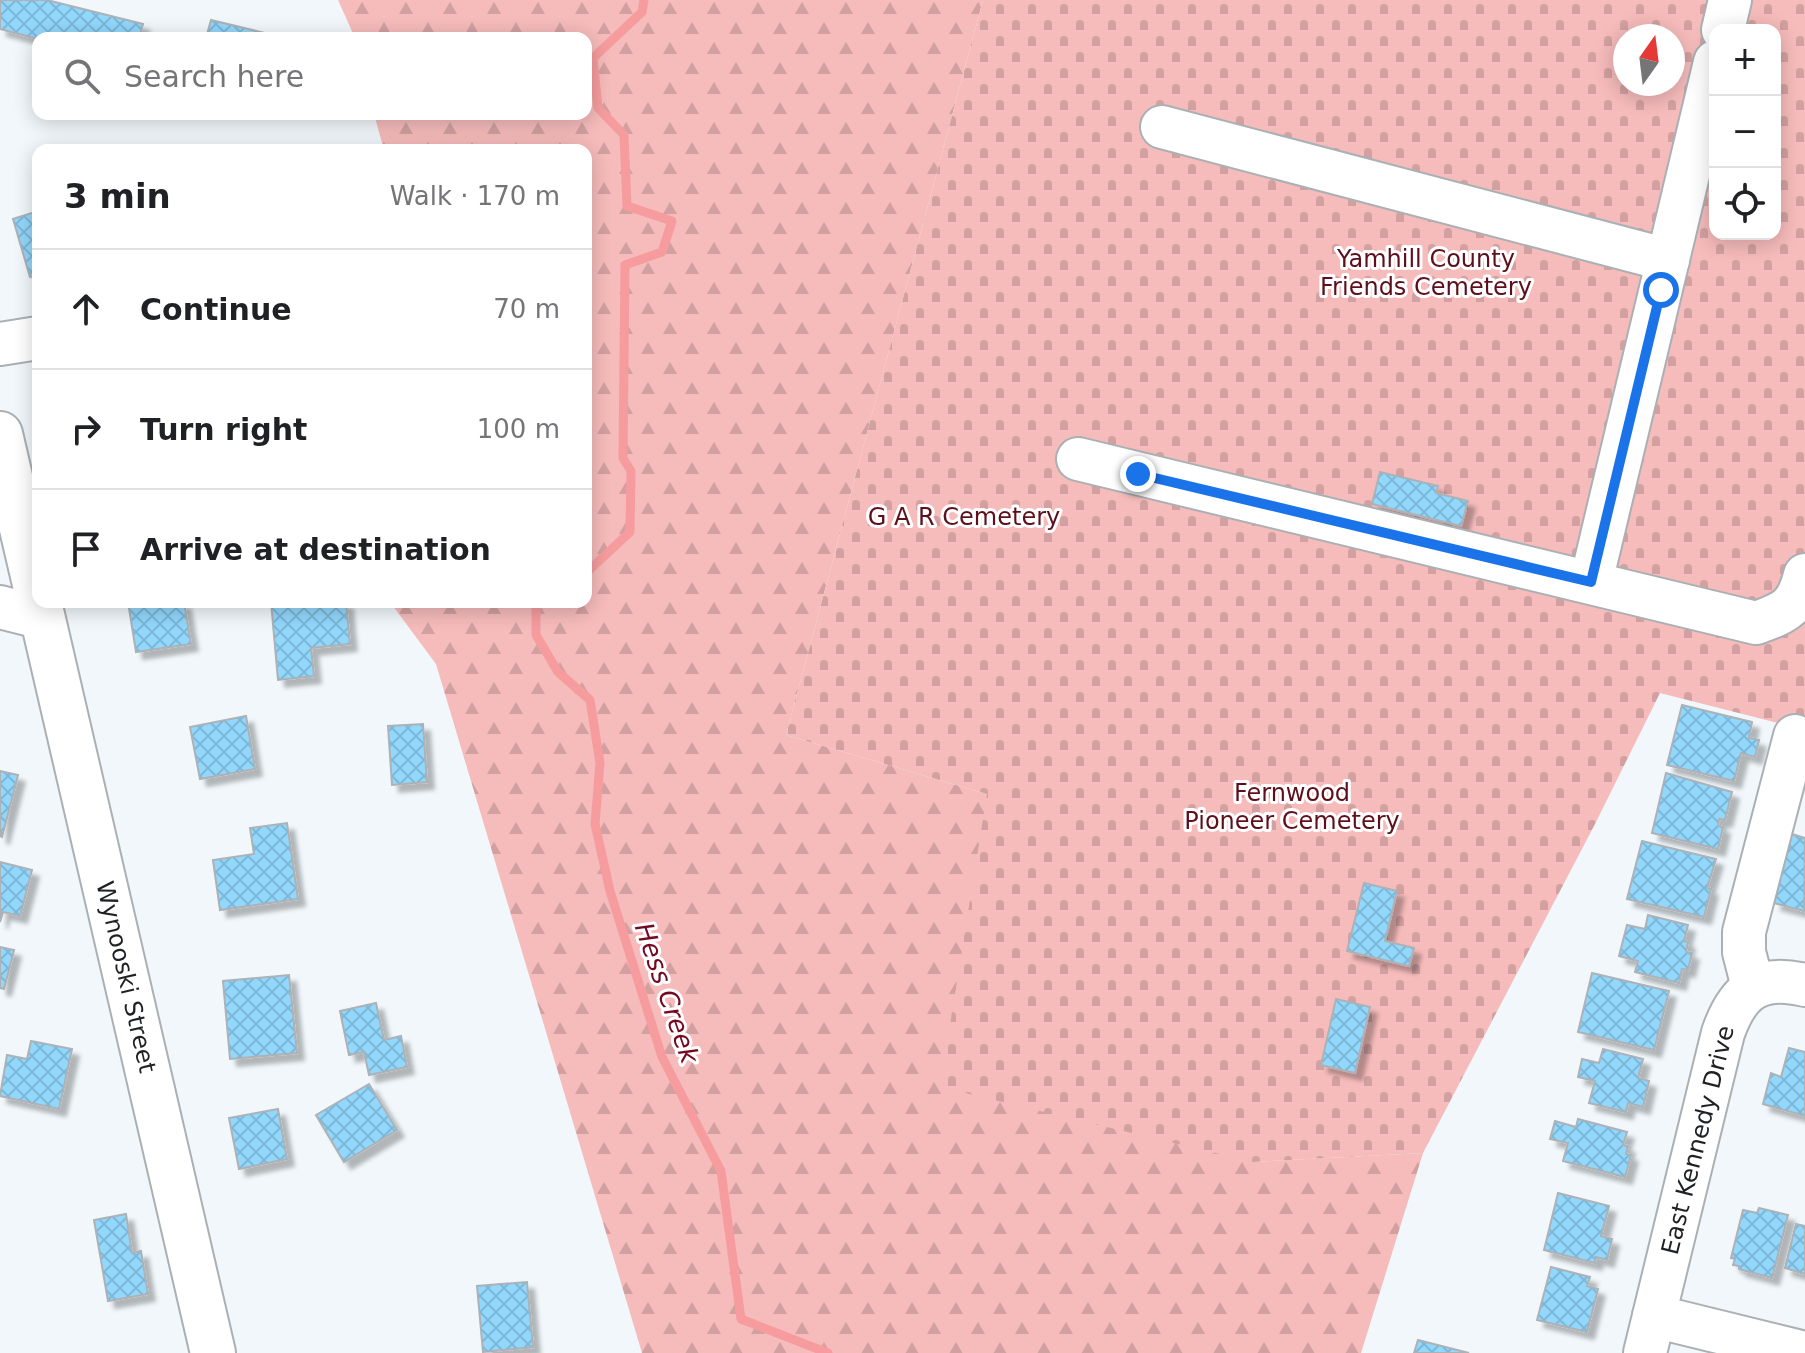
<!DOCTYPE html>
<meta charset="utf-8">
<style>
body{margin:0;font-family:"DejaVu Sans",sans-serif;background:#f2f2f2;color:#202124}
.controls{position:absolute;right:24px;top:24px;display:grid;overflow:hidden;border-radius:16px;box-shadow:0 4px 20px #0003}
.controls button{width:72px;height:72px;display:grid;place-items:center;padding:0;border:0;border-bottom:2px solid #e0e0e0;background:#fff;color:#202124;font:40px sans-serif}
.compass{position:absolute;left:1613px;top:24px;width:72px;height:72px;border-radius:50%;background:#fff;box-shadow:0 4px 20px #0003;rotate:14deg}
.stop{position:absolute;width:24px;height:24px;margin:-18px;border:6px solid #1a73e8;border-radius:50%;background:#fff}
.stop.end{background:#1a73e8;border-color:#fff;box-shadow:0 2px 8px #0008}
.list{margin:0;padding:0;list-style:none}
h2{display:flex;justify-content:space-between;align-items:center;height:104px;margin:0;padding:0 32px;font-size:34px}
h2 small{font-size:26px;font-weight:400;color:#757577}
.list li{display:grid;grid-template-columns:52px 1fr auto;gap:24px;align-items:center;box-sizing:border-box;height:120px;padding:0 32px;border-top:2px solid #e0e0e0}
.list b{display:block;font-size:30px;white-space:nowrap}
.list em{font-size:26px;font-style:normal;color:#757577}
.icon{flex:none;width:44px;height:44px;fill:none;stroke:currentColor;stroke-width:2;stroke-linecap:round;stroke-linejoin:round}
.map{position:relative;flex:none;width:1805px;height:1353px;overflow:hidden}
.search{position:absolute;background:#fff;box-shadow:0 4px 20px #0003;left:32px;top:32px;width:560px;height:88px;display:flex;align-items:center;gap:20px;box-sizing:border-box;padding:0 28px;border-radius:16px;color:#757577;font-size:30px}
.panel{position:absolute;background:#fff;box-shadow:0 4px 20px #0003;left:32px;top:144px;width:560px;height:464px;border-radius:16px}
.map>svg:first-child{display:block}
.forest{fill:url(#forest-firs)}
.cemetery{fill:url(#cemetery-stones);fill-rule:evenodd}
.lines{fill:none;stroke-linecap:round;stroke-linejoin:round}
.stream{stroke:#f69c9e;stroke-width:9}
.building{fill:url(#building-cross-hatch);stroke:#acb2b6;stroke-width:2;filter:url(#shadow)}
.minor-casing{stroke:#aab0b4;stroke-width:46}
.major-casing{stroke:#aab0b4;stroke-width:48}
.minor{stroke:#fff;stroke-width:42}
.major{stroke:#fff;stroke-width:44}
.route{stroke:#1a73e8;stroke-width:10}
.labels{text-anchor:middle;stroke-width:6;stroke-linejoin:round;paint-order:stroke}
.park-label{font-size:24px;fill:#5e0f1c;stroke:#fff}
.street-label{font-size:24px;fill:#1f2123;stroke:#fff}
.water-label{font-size:26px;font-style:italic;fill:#750820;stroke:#fff}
</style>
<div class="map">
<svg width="1805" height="1353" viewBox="0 0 1805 1353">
<defs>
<pattern id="forest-firs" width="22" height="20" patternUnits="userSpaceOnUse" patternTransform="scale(2)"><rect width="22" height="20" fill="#f6bbbb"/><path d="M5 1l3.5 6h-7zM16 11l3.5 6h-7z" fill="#d2a0a0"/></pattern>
<pattern id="cemetery-stones" width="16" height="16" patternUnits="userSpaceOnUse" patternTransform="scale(2)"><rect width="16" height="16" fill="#f6bbbb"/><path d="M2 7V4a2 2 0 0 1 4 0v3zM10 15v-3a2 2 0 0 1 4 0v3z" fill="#d2a0a0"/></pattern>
<pattern id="building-cross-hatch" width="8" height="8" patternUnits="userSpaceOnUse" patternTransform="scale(2)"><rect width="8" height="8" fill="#92d7fc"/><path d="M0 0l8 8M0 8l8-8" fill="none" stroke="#7db8d8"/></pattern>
<filter id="shadow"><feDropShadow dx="7" dy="7" stdDeviation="2" flood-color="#0004"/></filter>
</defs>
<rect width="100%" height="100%" fill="#f1f7fb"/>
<path class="forest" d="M338,0H983L786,735L987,794L1253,1162L1423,1153L1361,1353H642L436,664L390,602H586V150H384L374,114H586V38H355Z"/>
<path class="cemetery" d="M983,0H1805V730L1660,693L1595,824L1423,1153L1253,1162L940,1087L987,794L786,735ZM1715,30H1775V234H1715ZM1625,36H1673V84H1625Z"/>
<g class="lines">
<g class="stream">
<path d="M586,573L630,532L631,471L623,458L625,265L662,252L672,221L627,206L624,135L598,108L593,58L642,12L644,0"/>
<path d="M542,602L536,607V635L558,672L590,700L600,763L595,824L610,891L662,1057L721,1171L741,1319L828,1353"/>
</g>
</g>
<g class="building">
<path d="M0,0H47L143,24L139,38L38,39L0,29Z"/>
<path d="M211,20L273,35L272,38H206Z"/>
<path d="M38,211V275L30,277L13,219Z"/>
<path d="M1380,472L1438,486L1436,493L1468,501L1461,526L1372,504Z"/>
<path d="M128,602H184L191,644L136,652Z"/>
<path d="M271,602H346L350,644L311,648L314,676L278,680Z"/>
<path d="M1682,705L1752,722L1749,738L1759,740L1755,757L1741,753L1734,781L1667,765Z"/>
<path d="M246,716L255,769L200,779L190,727Z"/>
<path d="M423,724L427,782L392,785L388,726Z"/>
<path d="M0,771L18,775L2,837L0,836Z"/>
<path d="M1666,773L1732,792L1725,820L1719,819L1718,826L1723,827L1718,849L1652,833Z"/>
<path d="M287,823L298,899L220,910L213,860L254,854L250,828Z"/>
<path d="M1792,834L1805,838L1804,911L1774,903Z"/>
<path d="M1642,841L1716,859L1707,888L1711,889L1704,917L1627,899Z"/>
<path d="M0,862L32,870L20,916L3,912L0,922Z"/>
<path d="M1364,883L1397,891L1385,941L1414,948L1409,966L1347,951Z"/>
<path d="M1648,915L1688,925L1684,941L1688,942L1686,952L1692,953L1688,970L1682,969L1679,983L1635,972L1638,961L1619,956L1627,925L1645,929Z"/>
<path d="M0,947L14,950L4,989L0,988Z"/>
<path d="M1592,973L1669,991L1654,1050L1578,1032Z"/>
<path d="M289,975L297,1053L230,1059L223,981Z"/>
<path d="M1336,999L1370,1007L1355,1073L1321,1065Z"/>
<path d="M376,1003L384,1040L401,1036L407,1067L369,1075L364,1052L349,1055L340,1011Z"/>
<path d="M31,1041L72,1049L59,1109L0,1096L7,1055L27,1059Z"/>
<path d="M1789,1048L1805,1052V1116L1763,1104L1771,1073L1781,1077Z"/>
<path d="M1603,1049L1643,1059L1638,1078L1649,1081L1643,1107L1628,1103L1626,1112L1589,1103L1595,1081L1578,1077L1582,1059L1599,1063Z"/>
<path d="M369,1084L397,1130L344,1162L316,1115Z"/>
<path d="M278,1109L287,1159L239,1169L229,1118Z"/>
<path d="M1578,1119L1627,1132L1623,1145L1628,1146L1626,1154L1631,1155L1625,1177L1563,1161L1568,1143L1550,1139L1555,1121L1576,1127Z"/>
<path d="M1558,1193L1609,1206L1601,1236L1612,1239L1607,1260L1596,1257L1595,1263L1544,1250Z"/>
<path d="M1759,1208L1788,1215L1772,1278L1739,1269V1266L1733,1265L1735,1259L1731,1258L1743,1210L1757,1213Z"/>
<path d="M126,1214L132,1253L141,1251L148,1294L108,1301L94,1220Z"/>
<path d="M1796,1224L1805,1226V1274L1785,1268Z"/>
<path d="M1551,1267L1590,1277L1587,1286L1598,1289L1587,1332L1537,1320Z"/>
<path d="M527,1282L533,1347L483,1352L477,1286Z"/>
<path d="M1418,1340L1469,1353H1414Z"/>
</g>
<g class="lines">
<defs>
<g id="minor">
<path d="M1723,30L1730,0"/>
<path d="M1162,127L1668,260"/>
<path d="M0,344L38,338"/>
<path d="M1078,459L1756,623C1787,612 1797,607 1805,575"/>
<path d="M1591,582L1715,62"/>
<path d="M0,607L43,618"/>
<path d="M1753,987L1744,952V932L1795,736"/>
<path d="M1654,1316L1805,1353"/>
<path d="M1645,1353L1723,1033C1738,990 1759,974 1805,985"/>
</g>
<g id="major">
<path d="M0,434L38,597"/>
<path d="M39,602L213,1353"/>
</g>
</defs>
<use href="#minor" class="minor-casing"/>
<use href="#major" class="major-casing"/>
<use href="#minor" class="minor"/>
<use href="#major" class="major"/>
</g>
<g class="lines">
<path class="route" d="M1138,474L1591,582L1661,290"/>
</g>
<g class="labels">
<g class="park-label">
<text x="1426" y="267">Yamhill County<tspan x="1426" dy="28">Friends Cemetery</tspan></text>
<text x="964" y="525">G A R Cemetery</text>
<text x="1292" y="801">Fernwood<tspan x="1292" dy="28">Pioneer Cemetery</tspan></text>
</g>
<g class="street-label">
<text transform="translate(126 977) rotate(77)" y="8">Wynooski Street</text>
<text transform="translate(1698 1140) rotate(-76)" y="8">East Kennedy Drive</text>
</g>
<g class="water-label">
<text transform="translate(667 993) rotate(71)" y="9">Hess Creek</text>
</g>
</g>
</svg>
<div class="controls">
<button>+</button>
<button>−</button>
<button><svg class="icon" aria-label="locate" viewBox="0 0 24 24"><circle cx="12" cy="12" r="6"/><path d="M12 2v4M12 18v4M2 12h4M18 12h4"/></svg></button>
</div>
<svg class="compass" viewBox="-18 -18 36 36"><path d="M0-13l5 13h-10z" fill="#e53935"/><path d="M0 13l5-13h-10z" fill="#757577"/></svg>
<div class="stop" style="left:1661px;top:290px"></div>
<div class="stop end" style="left:1138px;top:474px"></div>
<div class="search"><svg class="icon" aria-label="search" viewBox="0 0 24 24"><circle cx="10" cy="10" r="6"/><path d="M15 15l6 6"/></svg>Search here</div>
<section class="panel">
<h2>3 min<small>Walk · 170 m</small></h2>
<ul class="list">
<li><svg class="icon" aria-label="ahead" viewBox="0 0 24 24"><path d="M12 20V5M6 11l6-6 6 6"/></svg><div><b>Continue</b></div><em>70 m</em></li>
<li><svg class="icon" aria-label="right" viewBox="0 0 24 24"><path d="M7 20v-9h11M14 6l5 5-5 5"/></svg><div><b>Turn right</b></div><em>100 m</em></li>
<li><svg class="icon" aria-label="arrive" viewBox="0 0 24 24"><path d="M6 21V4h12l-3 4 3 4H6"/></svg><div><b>Arrive at destination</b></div></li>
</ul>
</section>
</div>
